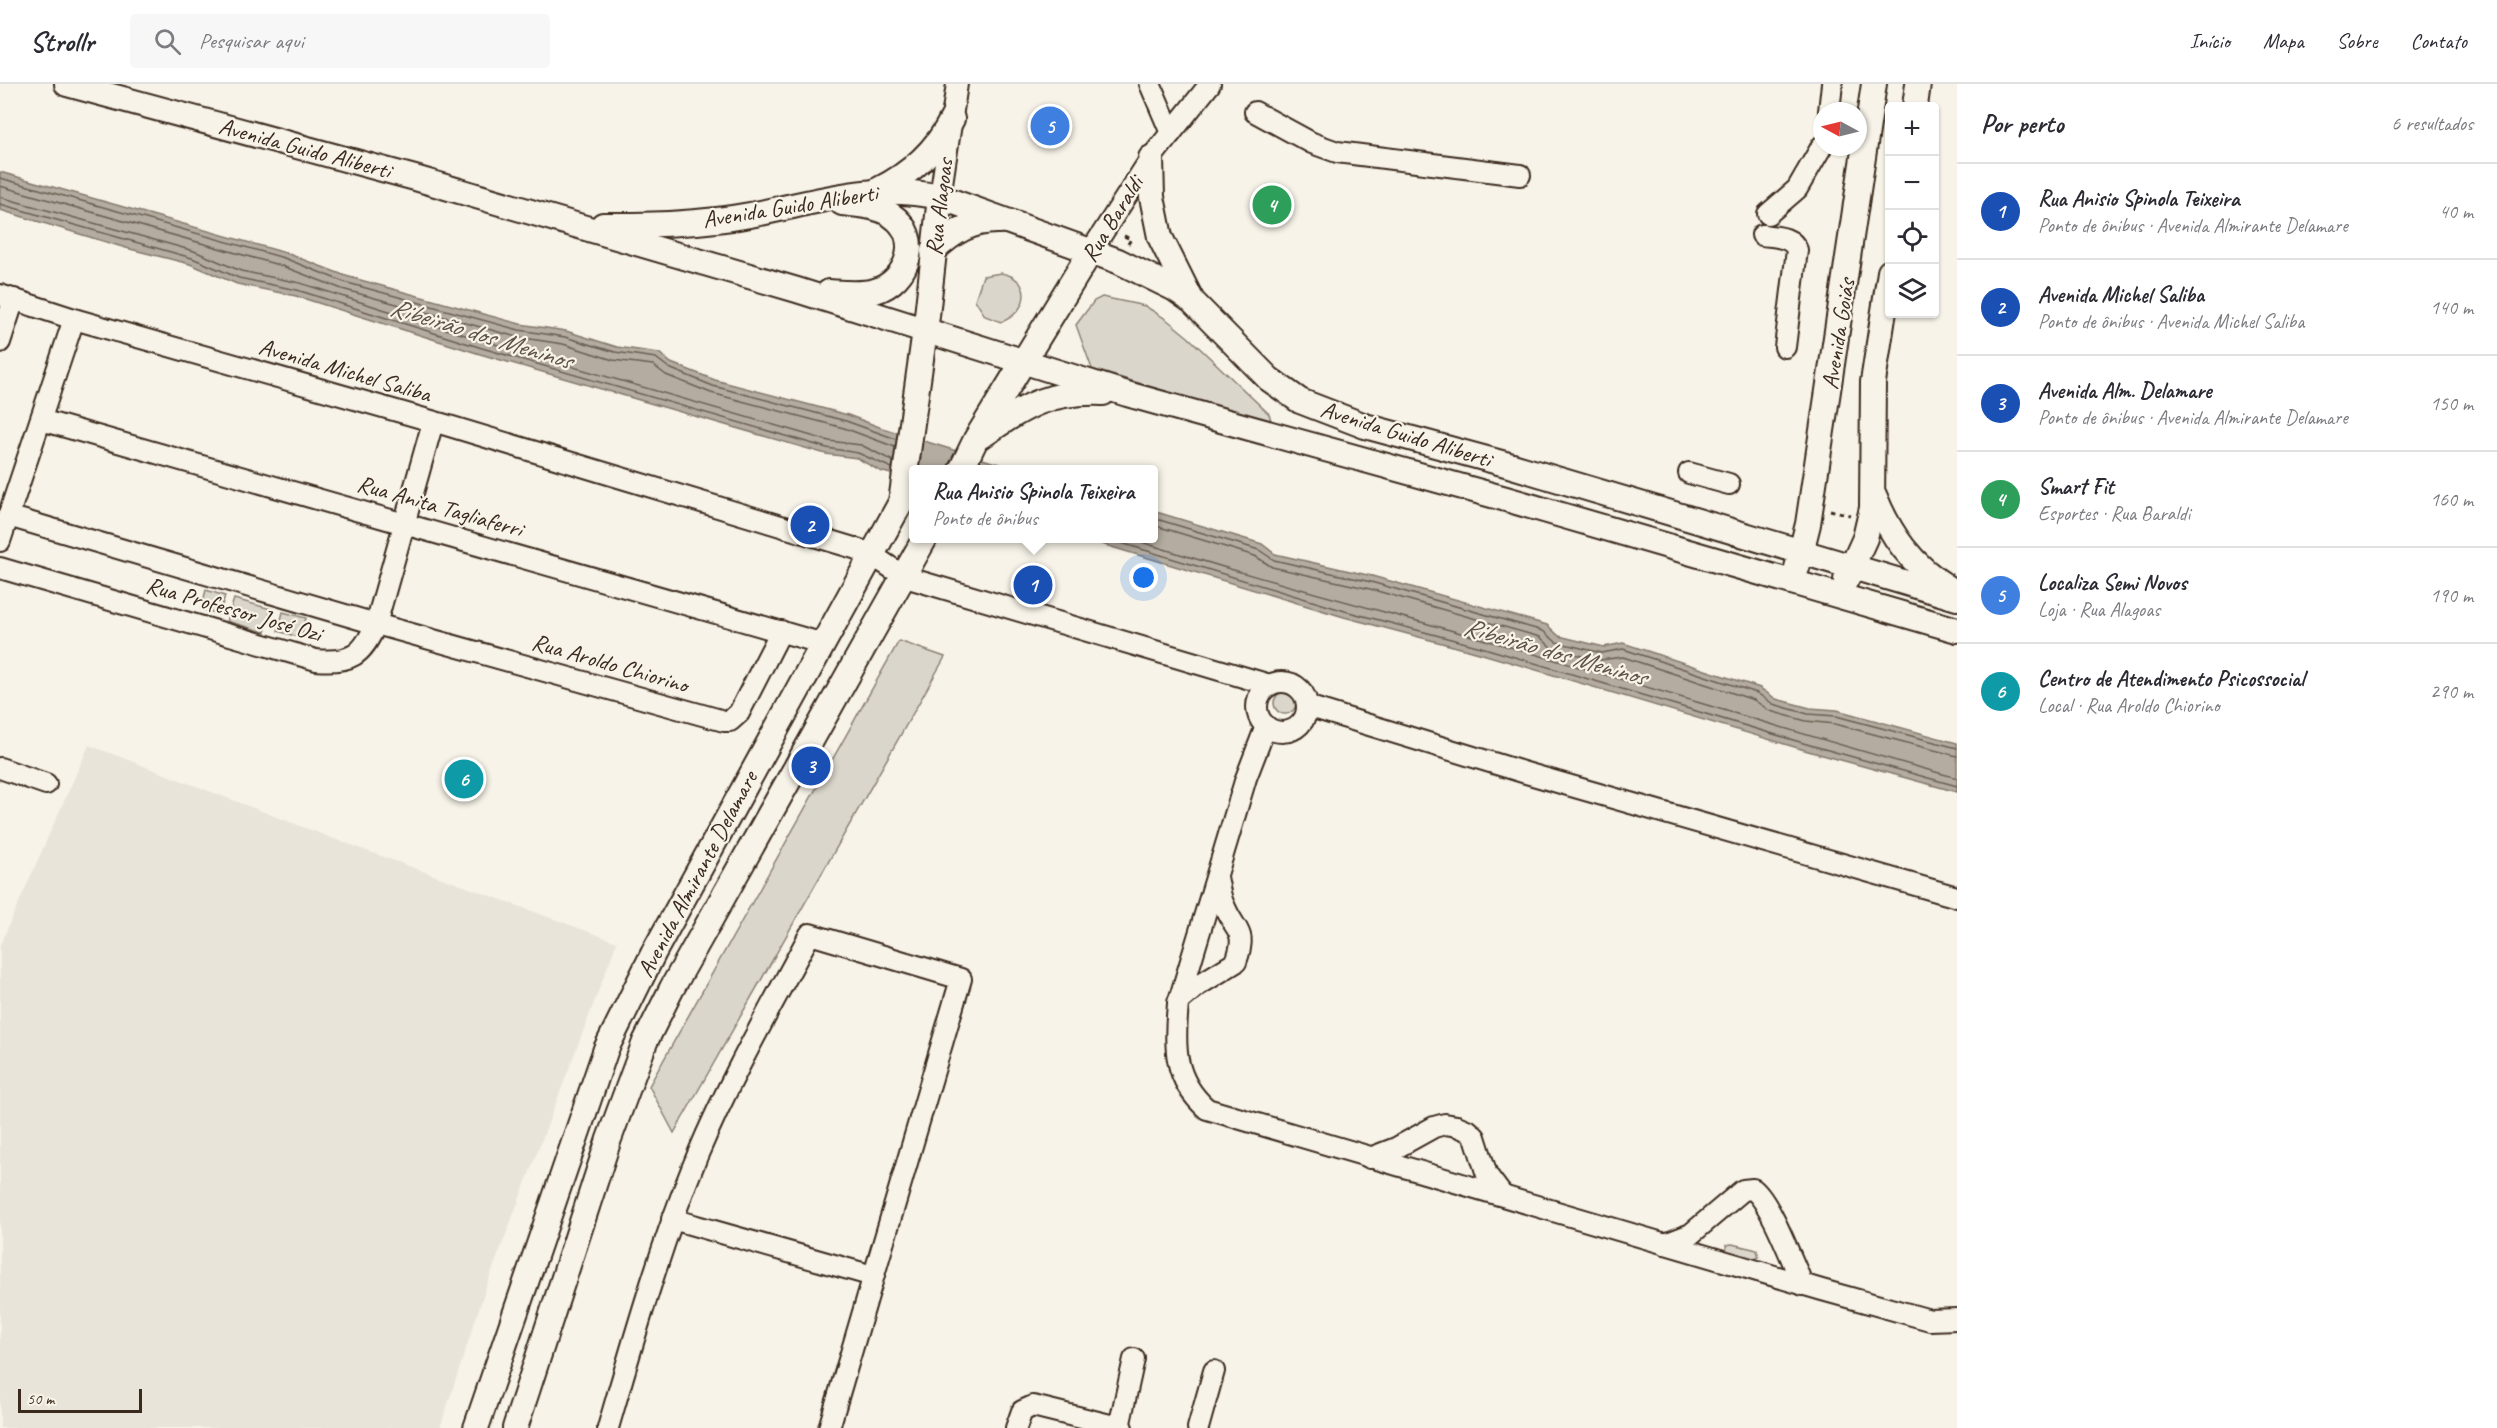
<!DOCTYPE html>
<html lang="pt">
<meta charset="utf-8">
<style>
body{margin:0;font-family:Caveat,sans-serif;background:#f7f7f7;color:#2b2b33}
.controls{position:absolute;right:18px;top:18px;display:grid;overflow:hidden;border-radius:6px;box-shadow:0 2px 4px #0004}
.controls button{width:54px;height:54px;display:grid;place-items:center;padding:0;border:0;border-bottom:2px solid #e1e1e2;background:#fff;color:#2b2b33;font:30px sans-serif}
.compass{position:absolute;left:1813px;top:18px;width:54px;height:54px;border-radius:50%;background:#fff;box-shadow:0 2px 4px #0004;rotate:277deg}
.scale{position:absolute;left:18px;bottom:15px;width:124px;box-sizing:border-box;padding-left:6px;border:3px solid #3b2a1e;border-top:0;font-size:16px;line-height:21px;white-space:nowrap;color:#3b2a1e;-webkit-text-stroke:4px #f7f3e8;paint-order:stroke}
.you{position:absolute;left:1144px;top:494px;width:21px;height:21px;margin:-15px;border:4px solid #fff;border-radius:50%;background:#1a73e8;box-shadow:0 0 0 9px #1a73e833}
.badge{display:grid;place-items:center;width:39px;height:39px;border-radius:50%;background:#1a73e8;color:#fff;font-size:20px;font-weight:700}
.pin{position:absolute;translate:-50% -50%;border:3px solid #fff;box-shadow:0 2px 6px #0006}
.popup{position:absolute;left:909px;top:381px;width:249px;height:78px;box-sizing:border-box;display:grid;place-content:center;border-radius:6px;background:#fff;filter:drop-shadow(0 2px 4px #0005);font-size:20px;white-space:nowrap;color:#7c7c81}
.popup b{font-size:22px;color:#2b2b33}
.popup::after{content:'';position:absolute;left:50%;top:100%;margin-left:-12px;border:12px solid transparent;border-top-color:#fff}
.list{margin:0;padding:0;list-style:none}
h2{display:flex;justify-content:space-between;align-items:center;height:78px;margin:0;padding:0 24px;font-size:26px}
h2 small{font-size:20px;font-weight:400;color:#7c7c81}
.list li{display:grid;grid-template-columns:39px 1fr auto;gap:18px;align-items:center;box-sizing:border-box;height:96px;padding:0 24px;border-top:2px solid #e1e1e2}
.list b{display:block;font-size:22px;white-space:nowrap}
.list p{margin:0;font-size:20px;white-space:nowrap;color:#7c7c81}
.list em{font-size:20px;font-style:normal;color:#7c7c81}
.icon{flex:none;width:33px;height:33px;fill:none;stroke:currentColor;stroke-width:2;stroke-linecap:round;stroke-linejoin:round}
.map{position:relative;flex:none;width:1957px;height:1344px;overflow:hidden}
header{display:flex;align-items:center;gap:36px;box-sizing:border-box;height:84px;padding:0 30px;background:#fff;border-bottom:2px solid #e1e1e2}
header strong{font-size:28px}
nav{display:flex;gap:33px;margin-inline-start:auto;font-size:21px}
.search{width:420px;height:54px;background:#f7f7f7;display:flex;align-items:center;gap:15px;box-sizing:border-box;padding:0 21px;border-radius:6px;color:#7c7c81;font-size:22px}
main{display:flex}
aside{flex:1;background:#fff}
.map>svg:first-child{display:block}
.built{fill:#e9e4d9}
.green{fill:#dbd6cb;stroke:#8b8074;stroke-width:1.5}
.water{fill:#b4aca0;stroke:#84786c;stroke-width:1.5}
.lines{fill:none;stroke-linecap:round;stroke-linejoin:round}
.shore{stroke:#6b5e52;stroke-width:1.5}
.minor-casing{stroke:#3b2a1e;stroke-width:24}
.major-casing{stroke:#3b2a1e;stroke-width:28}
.path{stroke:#3b2a1e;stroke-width:3;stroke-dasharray:4.5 4.5;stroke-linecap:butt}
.minor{stroke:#f7f3e8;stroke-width:20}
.major{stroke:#f7f3e8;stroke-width:24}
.labels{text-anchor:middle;stroke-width:4.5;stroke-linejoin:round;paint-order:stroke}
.street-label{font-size:24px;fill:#3b2a1e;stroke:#f7f3e8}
.water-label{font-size:26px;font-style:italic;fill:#5f5145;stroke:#f7f3e8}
</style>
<header>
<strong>Strollr</strong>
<div class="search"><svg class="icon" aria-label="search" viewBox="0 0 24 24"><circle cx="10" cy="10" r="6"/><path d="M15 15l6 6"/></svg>Pesquisar aqui</div>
<nav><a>Início</a><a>Mapa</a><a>Sobre</a><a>Contato</a></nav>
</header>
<main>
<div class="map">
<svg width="1957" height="1344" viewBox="0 0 1957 1344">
<rect width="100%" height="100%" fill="#f7f3e8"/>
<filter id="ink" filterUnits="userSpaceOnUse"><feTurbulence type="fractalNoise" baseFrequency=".0167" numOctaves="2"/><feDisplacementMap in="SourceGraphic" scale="12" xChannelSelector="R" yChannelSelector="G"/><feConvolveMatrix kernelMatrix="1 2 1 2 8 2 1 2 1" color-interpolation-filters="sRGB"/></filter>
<g filter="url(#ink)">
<path class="built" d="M89,661L329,753L617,858L486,1203L440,1344H0V861Z"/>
<g class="green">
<path d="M1001,189C1034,195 1029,228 1001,238L985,232L975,216L983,192Z"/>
<path d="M1102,213L1145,222L1166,235L1188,253L1269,330L1272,339L1092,285L1076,241L1094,217Z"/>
<path d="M206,506L225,512L219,530L201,525Z"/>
<path d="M234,515L271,525L265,548L227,537Z"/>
<path d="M283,528L306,534L301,554L278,547Z"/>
<path d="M899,557L945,573L674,1049L649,1002Z"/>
<circle cx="1285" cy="619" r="11"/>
<path d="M1732,1160L1757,1166L1759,1173L1753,1176L1726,1170V1161Z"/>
</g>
<g class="water">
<path d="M0,88L286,169L346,192L520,240L566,247L617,263L659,269L671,279L715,296L848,331L882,344L1015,385L913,386V396L880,387L857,374L826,370L480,270L296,212L237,200L190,180L126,164L0,126Z"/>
<path d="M1153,427L1262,460L1275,470L1372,492L1547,541L1559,552L1604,563L1623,559L1760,604L1776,615L1810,624L1837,626L1957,659V708L1808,667L1479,569L1344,533L1085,455L1153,454Z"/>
</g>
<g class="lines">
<g class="shore">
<path d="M0,94L284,174L344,198L519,246L565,253L615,268L656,274L669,284L713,302L846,337L896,355"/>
<path d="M0,102L282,182L342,205L517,253L563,260L613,276L653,281L666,291L711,309L844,344L895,363"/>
<path d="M0,113L194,167L241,187L300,199L484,257L829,357L861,361L893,377"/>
<path d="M0,120L192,174L239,194L297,206L482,264L827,364L858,369L892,384"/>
<path d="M1153,434L1259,466L1274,476L1371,498L1543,547L1556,558L1602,569L1623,565L1757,609L1773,620L1808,630L1836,632L1957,664"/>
<path d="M1153,441L1255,472L1272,483L1370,505L1540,553L1553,565L1600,576L1623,573L1754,616L1770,627L1806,637L1835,640L1957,672"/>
<path d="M1105,454L1345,527L1481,563L1810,661L1957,702"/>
<path d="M1129,454C1246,492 1364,522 1482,555C1641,600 1798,650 1957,694"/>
</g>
<defs>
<g id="minor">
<path d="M1150,0L1171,49"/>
<path d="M1829,27L1832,0"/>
<path d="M1255,28L1312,59L1337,68L1520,91"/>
<path d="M940,113L957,0"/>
<path d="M1768,130L1797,105L1822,62"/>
<path d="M1762,151C1775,153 1792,152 1797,166L1785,263"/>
<path d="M1091,167L1151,74L1210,0"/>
<path d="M0,211L74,235L446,341L857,465L872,471L905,493L1270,601"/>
<path d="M0,258L14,215"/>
<path d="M41,336L824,560"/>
<path d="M1689,389L1729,400"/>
<path d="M8,432L376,540L724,637H730L739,629L781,547"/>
<path d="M0,457L74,235"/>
<path d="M0,484L316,576C351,579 362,572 376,540L433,338"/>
<circle cx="1282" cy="623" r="25"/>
<path d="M1307,622L1526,689L1957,813"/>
<path d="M1266,642L1246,694L1178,920C1174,962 1173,995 1207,1025L1822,1206L1930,1236L1957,1235"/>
<path d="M0,684L46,700"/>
<path d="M1178,918L1197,902L1236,878C1248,845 1235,849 1224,821C1220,813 1219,802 1217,793"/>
<path d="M1370,1074L1396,1064L1434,1043L1445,1040L1457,1042L1469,1047L1475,1053L1487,1091L1502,1111"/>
<path d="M672,1135L873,1192"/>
<path d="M1665,1160L1691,1150L1743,1106L1753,1105C1771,1119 1792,1178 1803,1201"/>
<path d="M1119,1343L1134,1275"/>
<path d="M608,1344C635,1251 661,1159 698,1070C730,994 771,923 810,850L961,895L829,1344"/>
<path d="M1016,1344L1022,1327L1033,1322L1122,1344"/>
<path d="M1198,1344L1214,1287"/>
</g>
<g id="major">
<path d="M67,0L415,94L797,206L1127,310L1506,415L1957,546"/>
<path d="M1915,22L1918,0"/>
<path d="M1151,74L1152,113L1160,153L1191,215"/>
<path d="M878,106C910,90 936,67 952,35"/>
<path d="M603,141C652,141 702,140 750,131C819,118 868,98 940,113L1118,177L1175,205L1192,217L1269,295L1300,317L1365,342L1509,381L1957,514"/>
<path d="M933,167C953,148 972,136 1000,137"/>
<path d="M829,208C844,209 861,211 875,207C909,197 923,152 891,131C878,122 858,121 842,119"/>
<path d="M983,351C1027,321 1049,307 1103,309"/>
<path d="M961,386L976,355L1091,167"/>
<path d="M1874,411C1890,451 1912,482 1950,505"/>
<path d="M1797,484L1808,440L1874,0"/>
<path d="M1846,496L1865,454L1872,424L1873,298L1890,188"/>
<path d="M476,1344L606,965L654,868L901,418L927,232L940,113"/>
<path d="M515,1344L609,1055L645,958L672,904L925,454"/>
</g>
</defs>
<use href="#minor" class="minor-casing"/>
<use href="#major" class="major-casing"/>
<g class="path">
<path d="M1124,152L1131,155L1128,160"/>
<path d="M1830,426L1850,431"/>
</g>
<use href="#minor" class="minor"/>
<use href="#major" class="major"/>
</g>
</g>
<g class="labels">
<g class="street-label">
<text transform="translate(305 64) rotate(15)" y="8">Avenida Guido Aliberti</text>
<text transform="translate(790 122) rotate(-9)" y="8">Avenida Guido Aliberti</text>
<text transform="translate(939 123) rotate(-83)" y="8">Rua Alagoas</text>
<text transform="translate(1112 135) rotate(-58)" y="8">Rua Baraldi</text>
<text transform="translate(1838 250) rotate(-81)" y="8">Avenida Goiás</text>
<text transform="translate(345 286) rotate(16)" y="8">Avenida Michel Saliba</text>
<text transform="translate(1406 350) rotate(17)" y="8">Avenida Guido Aliberti</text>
<text transform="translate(440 422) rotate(16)" y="8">Rua Anita Tagliaferri</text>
<text transform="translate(234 525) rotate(16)" y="8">Rua Professor José Ozi</text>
<text transform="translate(610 579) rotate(16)" y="8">Rua Aroldo Chiorino</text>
<text transform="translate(697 790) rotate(-62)" y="8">Avenida Almirante Delamare</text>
</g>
<g class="water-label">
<text transform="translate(481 249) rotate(17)" y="9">Ribeirão dos Meninos</text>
<text transform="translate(1555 567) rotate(16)" y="9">Ribeirão dos Meninos</text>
</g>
</g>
</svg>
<div class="controls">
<button>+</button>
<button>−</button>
<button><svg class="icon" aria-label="locate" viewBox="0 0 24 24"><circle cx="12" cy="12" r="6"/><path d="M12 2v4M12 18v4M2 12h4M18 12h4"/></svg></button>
<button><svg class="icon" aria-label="layers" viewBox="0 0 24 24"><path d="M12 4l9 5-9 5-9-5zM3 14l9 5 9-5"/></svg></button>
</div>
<svg class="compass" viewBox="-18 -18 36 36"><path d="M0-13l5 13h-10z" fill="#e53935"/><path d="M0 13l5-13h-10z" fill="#7c7c81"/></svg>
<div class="scale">50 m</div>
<div class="you"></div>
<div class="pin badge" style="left:1033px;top:501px;background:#1a4fb4">1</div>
<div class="popup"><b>Rua Anisio Spinola Teixeira</b>Ponto de ônibus</div>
<div class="pin badge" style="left:810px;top:441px;background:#1a4fb4">2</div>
<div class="pin badge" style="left:811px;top:682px;background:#1a4fb4">3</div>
<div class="pin badge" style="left:1272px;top:121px;background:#2e9e5b">4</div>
<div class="pin badge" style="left:1050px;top:42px;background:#3f7fe0">5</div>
<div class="pin badge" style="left:464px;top:695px;background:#0f9aa8">6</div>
</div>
<aside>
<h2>Por perto<small>6 resultados</small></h2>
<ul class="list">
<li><span class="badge" style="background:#1a4fb4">1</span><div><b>Rua Anisio Spinola Teixeira</b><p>Ponto de ônibus · Avenida Almirante Delamare</p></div><em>40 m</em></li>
<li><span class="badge" style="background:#1a4fb4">2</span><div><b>Avenida Michel Saliba</b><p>Ponto de ônibus · Avenida Michel Saliba</p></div><em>140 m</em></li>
<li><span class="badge" style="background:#1a4fb4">3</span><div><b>Avenida Alm. Delamare</b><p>Ponto de ônibus · Avenida Almirante Delamare</p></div><em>150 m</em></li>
<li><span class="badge" style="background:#2e9e5b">4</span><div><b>Smart Fit</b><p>Esportes · Rua Baraldi</p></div><em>160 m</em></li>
<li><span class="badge" style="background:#3f7fe0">5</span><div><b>Localiza Semi Novos</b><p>Loja · Rua Alagoas</p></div><em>190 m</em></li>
<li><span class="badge" style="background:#0f9aa8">6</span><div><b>Centro de Atendimento Psicossocial</b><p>Local · Rua Aroldo Chiorino</p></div><em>290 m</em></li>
</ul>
</aside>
</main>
